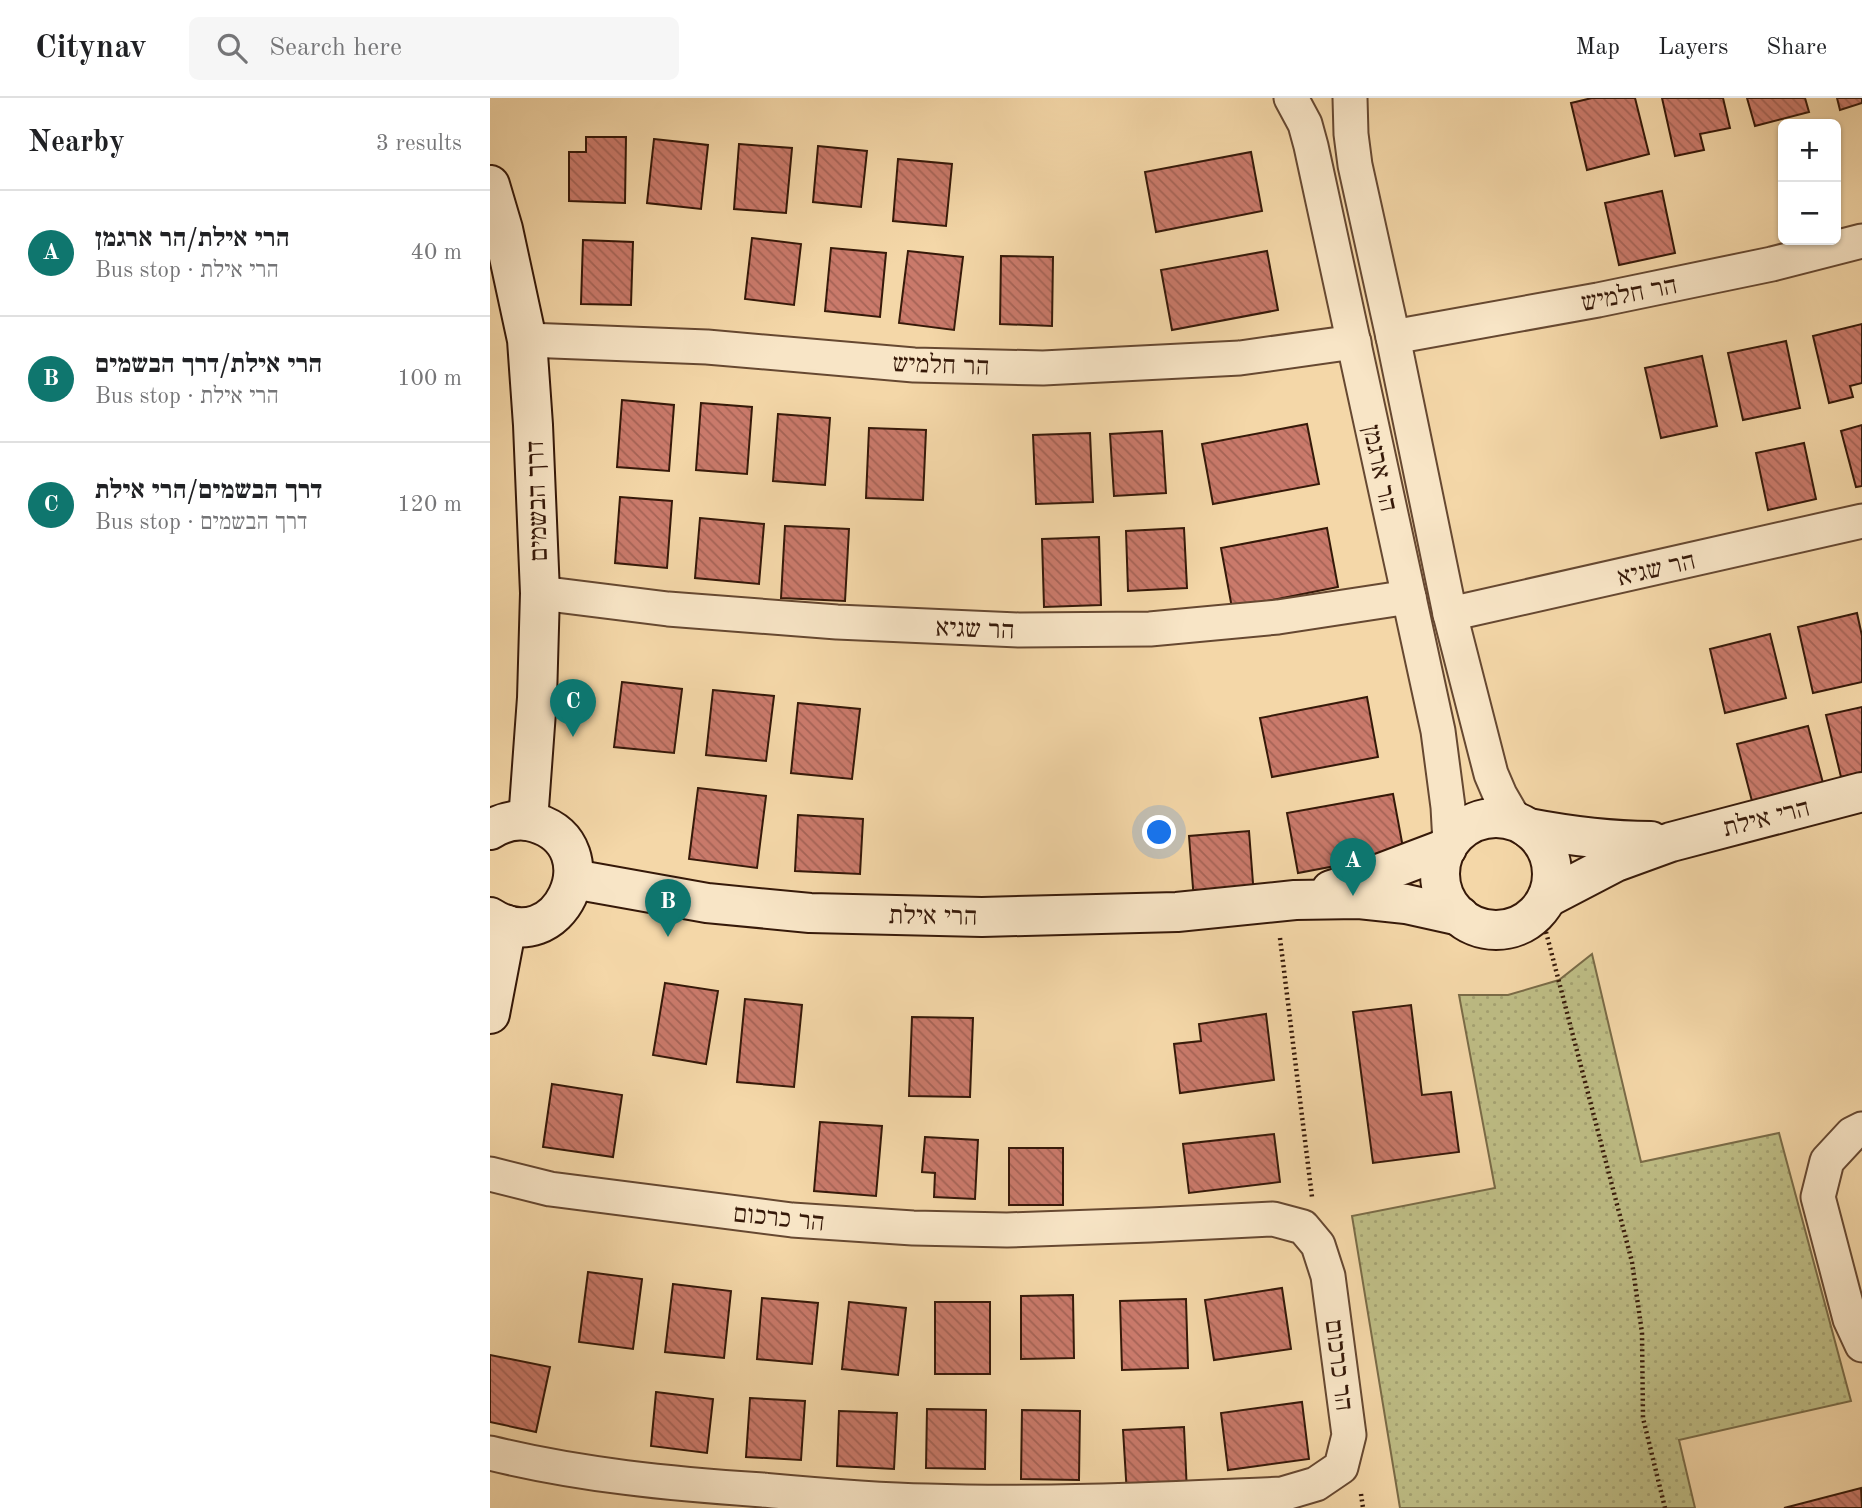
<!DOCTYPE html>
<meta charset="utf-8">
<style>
body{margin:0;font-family:"Old Standard TT","Frank Ruhl Libre",serif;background:#f6f6f6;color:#202124}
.controls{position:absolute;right:21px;top:21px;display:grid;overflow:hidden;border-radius:10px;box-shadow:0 2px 5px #0004}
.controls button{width:63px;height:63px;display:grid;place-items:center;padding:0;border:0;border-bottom:2px solid #e0e0e0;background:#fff;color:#202124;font:35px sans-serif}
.you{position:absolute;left:670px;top:735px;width:24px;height:24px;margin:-18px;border:5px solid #fff;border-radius:50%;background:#1a73e8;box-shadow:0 0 0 10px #1a73e833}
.badge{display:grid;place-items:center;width:46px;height:46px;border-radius:50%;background:#0f766e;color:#fff;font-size:23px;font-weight:700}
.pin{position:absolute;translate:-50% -58px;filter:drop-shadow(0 2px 4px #0008)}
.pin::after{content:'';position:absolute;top:37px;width:24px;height:21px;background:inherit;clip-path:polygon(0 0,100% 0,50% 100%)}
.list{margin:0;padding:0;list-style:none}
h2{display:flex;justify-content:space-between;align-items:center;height:91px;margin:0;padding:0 28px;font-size:30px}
h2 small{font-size:23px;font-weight:400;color:#757577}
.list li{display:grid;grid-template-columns:46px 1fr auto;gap:21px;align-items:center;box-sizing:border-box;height:126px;padding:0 28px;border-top:2px solid #e0e0e0}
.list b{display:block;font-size:26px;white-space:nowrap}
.list p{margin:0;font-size:23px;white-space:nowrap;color:#757577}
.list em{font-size:23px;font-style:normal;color:#757577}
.icon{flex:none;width:38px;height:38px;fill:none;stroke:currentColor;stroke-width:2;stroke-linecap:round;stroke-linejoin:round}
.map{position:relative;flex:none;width:1372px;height:1410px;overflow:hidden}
header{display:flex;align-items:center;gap:42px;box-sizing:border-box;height:98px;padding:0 35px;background:#fff;border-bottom:2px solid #e0e0e0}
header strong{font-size:33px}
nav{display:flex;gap:38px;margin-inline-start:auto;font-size:24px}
.search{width:490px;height:63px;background:#f6f6f6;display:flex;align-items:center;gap:18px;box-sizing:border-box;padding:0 24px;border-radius:10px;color:#757577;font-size:26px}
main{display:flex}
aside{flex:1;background:#fff}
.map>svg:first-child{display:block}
.park{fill:url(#park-dots);stroke:#7a6b47;stroke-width:2}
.building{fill:url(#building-back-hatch);stroke:#361909;stroke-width:2}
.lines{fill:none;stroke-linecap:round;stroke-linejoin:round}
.street-casing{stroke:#664831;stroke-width:37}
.secondary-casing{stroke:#361909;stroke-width:42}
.path{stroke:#361909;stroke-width:4.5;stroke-dasharray:2 3.5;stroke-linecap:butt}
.street{stroke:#f8e5c6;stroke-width:33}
.secondary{stroke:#f8e5c6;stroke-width:38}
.labels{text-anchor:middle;stroke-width:5;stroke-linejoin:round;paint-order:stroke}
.street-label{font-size:26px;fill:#361909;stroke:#f8e5c6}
</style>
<header>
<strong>Citynav</strong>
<div class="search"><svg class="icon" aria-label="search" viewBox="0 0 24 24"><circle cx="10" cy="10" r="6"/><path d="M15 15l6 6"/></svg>Search here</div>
<nav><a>Map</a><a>Layers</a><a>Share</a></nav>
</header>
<main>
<aside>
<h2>Nearby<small>3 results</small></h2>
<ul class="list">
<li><span class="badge">A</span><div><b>הרי אילת/הר ארגמן</b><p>Bus stop · הרי אילת</p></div><em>40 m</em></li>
<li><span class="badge">B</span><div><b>הרי אילת/דרך הבשמים</b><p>Bus stop · הרי אילת</p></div><em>100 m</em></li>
<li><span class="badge">C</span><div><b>דרך הבשמים/הרי אילת</b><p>Bus stop · דרך הבשמים</p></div><em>120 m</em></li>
</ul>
</aside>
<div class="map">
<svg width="1372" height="1410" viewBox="0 0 1372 1410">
<defs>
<pattern id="park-dots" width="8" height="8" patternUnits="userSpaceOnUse" patternTransform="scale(1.75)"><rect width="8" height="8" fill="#bebd85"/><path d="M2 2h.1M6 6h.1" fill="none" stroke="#a4a272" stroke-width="1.8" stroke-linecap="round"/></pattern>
<pattern id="building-back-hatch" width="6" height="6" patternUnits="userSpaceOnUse" patternTransform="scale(1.75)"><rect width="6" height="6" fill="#ca7a6b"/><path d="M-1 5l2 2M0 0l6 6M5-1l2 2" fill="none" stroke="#a56356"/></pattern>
</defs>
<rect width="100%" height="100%" fill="#f4d7a8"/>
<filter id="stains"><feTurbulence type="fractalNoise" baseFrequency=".00286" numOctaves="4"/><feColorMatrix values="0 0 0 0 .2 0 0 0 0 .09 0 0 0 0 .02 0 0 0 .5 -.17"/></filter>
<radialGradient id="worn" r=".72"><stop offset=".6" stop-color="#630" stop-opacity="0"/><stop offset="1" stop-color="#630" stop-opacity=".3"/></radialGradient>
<path class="park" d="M1102,856L1151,1064L1289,1035L1361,1303L1189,1342L1205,1410H910L862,1118L1005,1090L969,897H1018L1069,882Z"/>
<g class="building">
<path d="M1102,0H1145L1159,56L1097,72L1081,5Z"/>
<path d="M1172,0H1233L1240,30L1210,36L1214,52L1185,58Z"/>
<path d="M1257,0H1315L1319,14L1265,28Z"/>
<path d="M1347,0H1372V5L1350,12Z"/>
<path d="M96,39H136L135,105L79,103V54H96Z"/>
<path d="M164,41L218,47L211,111L157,105Z"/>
<path d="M249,46L302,50L296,115L244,111Z"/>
<path d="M328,48L377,53L371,109L323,104Z"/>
<path d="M761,54L772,113L666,134L655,74Z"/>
<path d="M408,61L462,66L456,128L403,123Z"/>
<path d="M1172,93L1185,155L1129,167L1115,105Z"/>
<path d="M262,140L311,146L304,207L255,201Z"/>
<path d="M93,142L143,144L141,207L91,206Z"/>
<path d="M341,150L396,155L390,219L335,213Z"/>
<path d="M418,153L473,159L464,232L409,225Z"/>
<path d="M777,153L788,212L682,232L671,172Z"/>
<path d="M511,158L563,159L562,228L510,226Z"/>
<path d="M1372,226V285L1360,288L1363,299L1339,305L1323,238Z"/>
<path d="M1296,243L1310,310L1253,322L1238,255Z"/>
<path d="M1212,258L1227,328L1171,340L1155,270Z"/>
<path d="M132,302L184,307L179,373L127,369Z"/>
<path d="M211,305L262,309L257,376L206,372Z"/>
<path d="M288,316L340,320L335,387L283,383Z"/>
<path d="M817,326L829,386L723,406L712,346Z"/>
<path d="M1372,327V388L1366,389L1351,333Z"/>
<path d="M379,330L436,332L433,402L376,400Z"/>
<path d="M672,333L676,395L624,398L620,336Z"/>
<path d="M600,335L603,404L546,406L543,337Z"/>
<path d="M1314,345L1326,401L1278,412L1266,355Z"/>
<path d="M130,399L182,403L177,470L125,465Z"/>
<path d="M210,420L274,426L269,486L205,480Z"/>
<path d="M295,428L359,431L355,503L291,500Z"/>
<path d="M694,430L697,490L638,493L636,433Z"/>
<path d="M837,430L848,489L742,510L731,450Z"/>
<path d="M609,439L611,507L554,509L552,441Z"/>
<path d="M1367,515L1372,538V584L1323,595L1308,529Z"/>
<path d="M1280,536L1296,600L1235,615L1220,551Z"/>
<path d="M132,584L192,591L184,655L124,649Z"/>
<path d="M223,592L284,598L276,663L216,657Z"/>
<path d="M877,599L888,659L782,679L770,620Z"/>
<path d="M308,605L370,611L362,681L301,675Z"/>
<path d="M1372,609V674L1351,679L1336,617Z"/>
<path d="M1318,628L1333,685L1262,703L1247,646Z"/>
<path d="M208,690L276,698L267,770L199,761Z"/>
<path d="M903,696L914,755L808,775L797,715Z"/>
<path d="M308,717L373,721L370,776L305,773Z"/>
<path d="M759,733L764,798L704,803L699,738Z"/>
<path d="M175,885L228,893L216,966L163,957Z"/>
<path d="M255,901L312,907L304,989L247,984Z"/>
<path d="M921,907L932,997L961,994L969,1054L883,1065L863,914Z"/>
<path d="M776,916L784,982L690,995L684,946L711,943L709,926Z"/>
<path d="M422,919L483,920L480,999L419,998Z"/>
<path d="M62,986L132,997L123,1059L53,1049Z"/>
<path d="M330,1024L392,1028L386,1098L324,1093Z"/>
<path d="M784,1036L790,1084L699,1095L693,1046Z"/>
<path d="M435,1039L488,1042L485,1101L444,1099L445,1075L432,1074Z"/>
<rect x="519" y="1050" width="54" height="57"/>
<path d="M98,1174L152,1181L143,1251L89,1244Z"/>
<path d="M183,1186L241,1193L234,1260L175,1254Z"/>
<path d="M792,1190L801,1251L724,1262L715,1202Z"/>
<path d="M583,1197L584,1260L531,1261V1198Z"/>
<path d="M272,1200L328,1205L322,1266L267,1261Z"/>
<path d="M696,1201L698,1270L632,1272L630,1203Z"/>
<path d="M359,1204L416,1210L408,1277L352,1271Z"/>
<rect x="445" y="1204" width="55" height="72"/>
<path d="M0,1257L60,1269L46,1334L0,1324Z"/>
<path d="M166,1294L223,1301L217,1355L161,1348Z"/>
<path d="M260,1300L315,1303L311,1362L256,1359Z"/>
<path d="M812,1304L819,1361L738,1372L731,1315Z"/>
<path d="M437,1311L496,1312L495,1371L436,1370Z"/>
<path d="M532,1312L590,1313L589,1382L531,1381Z"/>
<path d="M349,1313L407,1315L404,1371L347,1368Z"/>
<path d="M694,1329L697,1394L637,1397L633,1332Z"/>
<path d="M1371,1390L1372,1410H1294Z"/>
</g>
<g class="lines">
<defs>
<g id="street">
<path d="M801,0L815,26L821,48L948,633L958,709L960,745"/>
<path d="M860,0L861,36L865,67L903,239L960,516L1001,676L1010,697L1025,723"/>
<path d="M903,239L1108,202L1282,166L1372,143"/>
<path d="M37,242L217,249L424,267L553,270L750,260L864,244"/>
<path d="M50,495L178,511L347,524L529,532L660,531L788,519L919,499"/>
<path d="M960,516L1372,423"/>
<path d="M1372,1031L1362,1036L1337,1063L1328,1099L1360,1221L1372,1247"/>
<path d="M0,1076L60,1091L302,1122L423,1130L517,1132L660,1127L783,1121L813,1129L828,1147L838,1178L859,1337L851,1369L826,1386L792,1396C674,1401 556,1407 437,1403C382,1402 328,1397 273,1392C182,1386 89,1377 0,1355"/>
</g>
<g id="secondary">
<path d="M0,87L13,131L37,242L43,327L50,495L47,600L38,723"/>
<circle cx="1006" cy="776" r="56"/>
<path d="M1038,730C1080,738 1119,743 1161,743"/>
<path d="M0,732C14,723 30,720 46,725C122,749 69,864 0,819"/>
<path d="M83,781L217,805L320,815L492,819L687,814L805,802L869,801L916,806L970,818"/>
<path d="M841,792L875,781L957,750"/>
<path d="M1057,800L1126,764L1181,744L1372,694"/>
<path d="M0,916L17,827"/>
</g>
</defs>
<use href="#street" class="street-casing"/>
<use href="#secondary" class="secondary-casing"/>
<g class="path">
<path d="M1056,834L1142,1164L1152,1235L1153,1320L1175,1410"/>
<path d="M790,840L822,1099"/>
<path d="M871,1396L873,1410"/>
</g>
<use href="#street" class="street"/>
<use href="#secondary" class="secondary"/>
</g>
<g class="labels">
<g class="street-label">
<text transform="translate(1139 195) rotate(-11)" y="9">הר חלמיש</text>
<text transform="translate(451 266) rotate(2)" y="9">הר חלמיש</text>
<text transform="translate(891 370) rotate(78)" y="9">הר ארגמן</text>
<text transform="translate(46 403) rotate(-92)" y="9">דרך הבשמים</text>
<text transform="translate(1166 470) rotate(-13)" y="9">הר שגיא</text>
<text transform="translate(485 530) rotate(2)" y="9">הר שגיא</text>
<text transform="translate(1276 719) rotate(-14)" y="9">הרי אילת</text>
<text transform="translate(443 817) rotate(1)" y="9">הרי אילת</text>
<text transform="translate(289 1119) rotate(6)" y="9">הר כרכום</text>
<text transform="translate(850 1267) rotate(83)" y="9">הר כרכום</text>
</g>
</g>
<rect width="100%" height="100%" filter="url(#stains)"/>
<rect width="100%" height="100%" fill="url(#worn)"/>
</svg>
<div class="controls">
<button>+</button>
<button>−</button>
</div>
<div class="you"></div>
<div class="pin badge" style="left:863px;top:798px">A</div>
<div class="pin badge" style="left:178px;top:839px">B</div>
<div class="pin badge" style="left:83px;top:639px">C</div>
</div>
</main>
